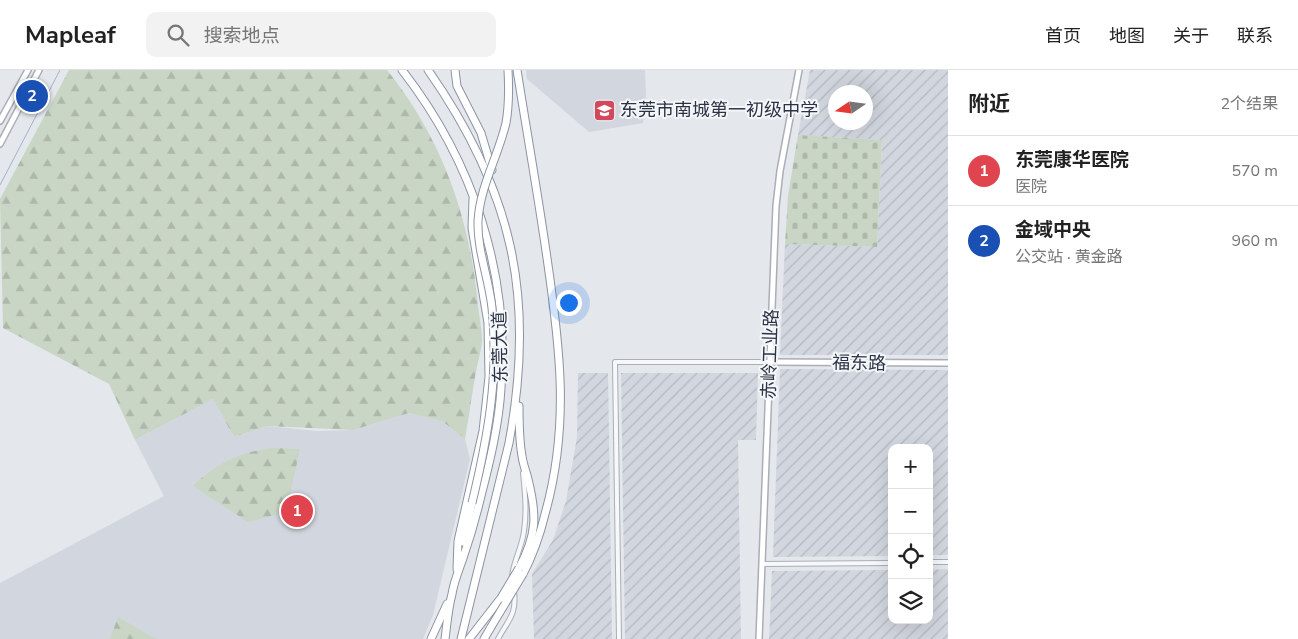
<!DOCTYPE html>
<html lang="zh">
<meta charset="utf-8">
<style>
body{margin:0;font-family:"Nunito Sans","Noto Sans SC",sans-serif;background:#f2f2f2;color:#222}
.controls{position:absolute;right:15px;bottom:15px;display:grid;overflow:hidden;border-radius:10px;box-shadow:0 5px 20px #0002}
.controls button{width:45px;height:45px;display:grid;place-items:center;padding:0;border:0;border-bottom:1px solid #e0e0e0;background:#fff;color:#222;font:25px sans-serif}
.compass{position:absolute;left:828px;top:15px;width:45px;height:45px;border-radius:50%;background:#fff;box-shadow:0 5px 20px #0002;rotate:257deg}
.you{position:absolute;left:568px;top:232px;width:18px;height:18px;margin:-12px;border:4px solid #fff;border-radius:50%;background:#1a73e8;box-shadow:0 0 0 8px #1a73e833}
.badge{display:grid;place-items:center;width:32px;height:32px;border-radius:50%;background:#0f766e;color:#fff;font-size:16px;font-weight:700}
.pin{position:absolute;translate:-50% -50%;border:2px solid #fff;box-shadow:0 1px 5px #0006}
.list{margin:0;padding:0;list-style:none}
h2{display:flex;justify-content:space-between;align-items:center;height:65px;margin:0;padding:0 20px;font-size:21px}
h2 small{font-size:16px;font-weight:400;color:#767676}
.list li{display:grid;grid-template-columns:32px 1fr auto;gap:15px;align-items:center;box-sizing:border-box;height:70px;padding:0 20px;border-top:1px solid #e0e0e0}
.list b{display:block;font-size:19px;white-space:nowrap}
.list p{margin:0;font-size:16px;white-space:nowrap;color:#767676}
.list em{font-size:16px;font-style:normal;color:#767676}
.icon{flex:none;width:28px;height:28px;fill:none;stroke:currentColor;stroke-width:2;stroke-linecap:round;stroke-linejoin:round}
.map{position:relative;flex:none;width:948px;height:569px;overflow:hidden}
header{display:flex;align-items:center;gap:30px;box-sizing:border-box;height:70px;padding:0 25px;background:#fff;border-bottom:1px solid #e0e0e0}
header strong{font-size:24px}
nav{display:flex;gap:28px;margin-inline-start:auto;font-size:18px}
.search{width:350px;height:45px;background:#f2f2f2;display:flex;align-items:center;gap:12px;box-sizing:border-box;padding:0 18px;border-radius:10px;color:#767676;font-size:19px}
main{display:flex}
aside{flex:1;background:#fff}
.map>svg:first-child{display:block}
.built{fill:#d2d6de}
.industrial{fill:url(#industrial-furrows);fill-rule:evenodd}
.forest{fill:url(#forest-firs)}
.cemetery{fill:url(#cemetery-stones)}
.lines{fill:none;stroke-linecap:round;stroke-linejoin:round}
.stream{stroke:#9fb4cc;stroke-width:1}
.street-casing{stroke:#a9aeb7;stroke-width:6}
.secondary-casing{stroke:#a9aeb7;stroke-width:8}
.highway-casing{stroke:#8b94a3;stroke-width:9}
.street{stroke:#f7f8fa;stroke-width:4}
.secondary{stroke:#fff;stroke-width:5}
.highway{stroke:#fff;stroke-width:7}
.highway-bridge-casing{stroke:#8b94a3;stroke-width:9;stroke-linecap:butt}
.highway-bridge{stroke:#fff;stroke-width:7}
.labels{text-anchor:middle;stroke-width:4;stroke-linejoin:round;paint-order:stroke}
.poi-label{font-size:18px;fill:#2b3445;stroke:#f4f6f9;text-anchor:start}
.street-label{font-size:18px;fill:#2b3445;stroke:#f4f6f9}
</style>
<header>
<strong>Mapleaf</strong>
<div class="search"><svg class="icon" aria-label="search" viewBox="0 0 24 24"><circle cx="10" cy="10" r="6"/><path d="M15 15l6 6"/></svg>搜索地点</div>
<nav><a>首页</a><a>地图</a><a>关于</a><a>联系</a></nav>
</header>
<main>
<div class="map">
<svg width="948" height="569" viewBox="0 0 948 569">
<defs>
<pattern id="industrial-furrows" width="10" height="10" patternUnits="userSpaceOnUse" patternTransform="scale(1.25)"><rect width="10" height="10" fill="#d2d6de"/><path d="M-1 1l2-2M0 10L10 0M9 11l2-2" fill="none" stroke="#b4b8c0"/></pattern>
<pattern id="forest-firs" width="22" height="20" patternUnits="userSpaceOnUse" patternTransform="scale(1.25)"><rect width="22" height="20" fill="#c9d6c5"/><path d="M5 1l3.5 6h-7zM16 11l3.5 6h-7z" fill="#adb8ab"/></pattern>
<pattern id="cemetery-stones" width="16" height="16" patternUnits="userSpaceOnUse" patternTransform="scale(1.25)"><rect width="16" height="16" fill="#c9d6c5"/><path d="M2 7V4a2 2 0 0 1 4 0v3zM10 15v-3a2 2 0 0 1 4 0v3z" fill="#adb8ab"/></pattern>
</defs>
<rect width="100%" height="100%" fill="#e4e7ec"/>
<g class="built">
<path d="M526,0H645L646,26L643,53L589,62L527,9Z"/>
<path d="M213,329L234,367L267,356L317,361L353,360L409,343L442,351L465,369L470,389L433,545L423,569H0V513L164,426L135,370Z"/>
</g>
<g class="industrial">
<path d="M810,0H948V285H780L785,174L877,177L882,70L798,65ZM836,22H866V52H836Z"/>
<path d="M780,299L948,300V485H929V378H892V486L773,487Z"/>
<path d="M578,303H608L612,569H534L532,504L553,470L566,431L577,367Z"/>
<path d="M621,303H758L756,370H738L741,569H625Z"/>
<path d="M948,499V569H769L772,501L892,500V550H929V500Z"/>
</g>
<g class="forest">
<path d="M69,0H387C440,66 468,142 477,226C478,241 482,257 482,271C481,281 478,292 476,301C472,324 469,346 465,369L442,351L409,343L353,360L267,356L234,367L213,329L135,370L109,314L3,258L0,129Z"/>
<path d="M274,378L300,379L286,442L248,452L193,416C216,393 242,381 274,378Z"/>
<path d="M118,547L156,569H110Z"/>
</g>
<path class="cemetery" d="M798,65L882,70L877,177L785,174L788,126Z"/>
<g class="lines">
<path class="stream" d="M0,115L60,0"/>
<defs>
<g id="street">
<path d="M929,492H948"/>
<path d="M762,494L892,493"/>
<path d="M512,506C514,490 522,477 524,461C527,441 525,423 523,403"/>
<path d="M498,569C508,550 517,545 514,521"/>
<path d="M619,569L615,292H769"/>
</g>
<g id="secondary">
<path d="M0,51L28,0"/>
<path d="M0,74L39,0"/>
<path d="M769,292L948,293"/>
<path d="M759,569L776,136L780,101L799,0"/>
</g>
<g id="highway">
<path d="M402,0C473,91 510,203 501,318C499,354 490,391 481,426C476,447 470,468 463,488C459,500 454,511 452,524C448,539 447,554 445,569"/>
<path d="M428,0C513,121 536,228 509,373L461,569"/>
<path d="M455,0L457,16L481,63L492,100"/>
<path d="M517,0C527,63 538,125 547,188C560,277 570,355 545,444C540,465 533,485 523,504"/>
<path d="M519,336C519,353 519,369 522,386C523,394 526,401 528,409C537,445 537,465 519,498"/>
<path d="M463,472L472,433"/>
<path d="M457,499L458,471L483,361L489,307L488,253L472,158L473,129"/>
<path d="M431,569L447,534"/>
<path d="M469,569L501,528"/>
<path d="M484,569L491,557"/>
</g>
</defs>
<use href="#street" class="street-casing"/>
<use href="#secondary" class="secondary-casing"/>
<use href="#highway" class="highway-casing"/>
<use href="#street" class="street"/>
<use href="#secondary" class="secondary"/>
<use href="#highway" class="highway"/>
<defs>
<g id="highway-bridge">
<path d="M472,433C488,366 499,307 492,238C489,209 477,180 478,151C480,116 498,87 506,53C509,36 509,18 508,0"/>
<path d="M501,528L519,498"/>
<path d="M491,557L523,504"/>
</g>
</defs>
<use href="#highway-bridge" class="highway-bridge-casing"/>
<use href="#highway-bridge" class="highway-bridge"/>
</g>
<defs>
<symbol id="school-square" viewBox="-11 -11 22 22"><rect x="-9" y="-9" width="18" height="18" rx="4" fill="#d1495b" stroke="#f4f6f9"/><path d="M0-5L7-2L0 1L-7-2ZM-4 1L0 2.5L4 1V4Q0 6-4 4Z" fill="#fff"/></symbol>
</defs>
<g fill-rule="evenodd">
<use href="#school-square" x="592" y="28" width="25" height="25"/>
</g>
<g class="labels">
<g class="poi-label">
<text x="620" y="46">东莞市南城第一初级中学</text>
</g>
<g class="street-label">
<text transform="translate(500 277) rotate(-91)" y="6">东莞大道</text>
<text transform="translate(770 284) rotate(-88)" y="6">赤岭工业路</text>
<text transform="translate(859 293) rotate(1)" y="6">福东路</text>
</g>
</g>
</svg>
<div class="controls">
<button>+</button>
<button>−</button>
<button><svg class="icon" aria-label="locate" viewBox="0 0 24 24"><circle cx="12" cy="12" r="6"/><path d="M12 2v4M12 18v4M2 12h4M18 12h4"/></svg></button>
<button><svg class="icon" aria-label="layers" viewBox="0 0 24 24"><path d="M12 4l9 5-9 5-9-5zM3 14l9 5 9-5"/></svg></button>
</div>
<svg class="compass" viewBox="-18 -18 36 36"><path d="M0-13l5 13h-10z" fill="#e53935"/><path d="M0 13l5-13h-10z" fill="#767676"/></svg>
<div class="you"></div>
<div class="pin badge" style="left:297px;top:441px;background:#e0444e">1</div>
<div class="pin badge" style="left:32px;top:26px;background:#1a4fb4">2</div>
</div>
<aside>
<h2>附近<small>2个结果</small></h2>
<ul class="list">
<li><span class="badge" style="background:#e0444e">1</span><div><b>东莞康华医院</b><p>医院</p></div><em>570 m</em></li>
<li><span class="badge" style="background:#1a4fb4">2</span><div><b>金域中央</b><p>公交站 · 黄金路</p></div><em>960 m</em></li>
</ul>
</aside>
</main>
